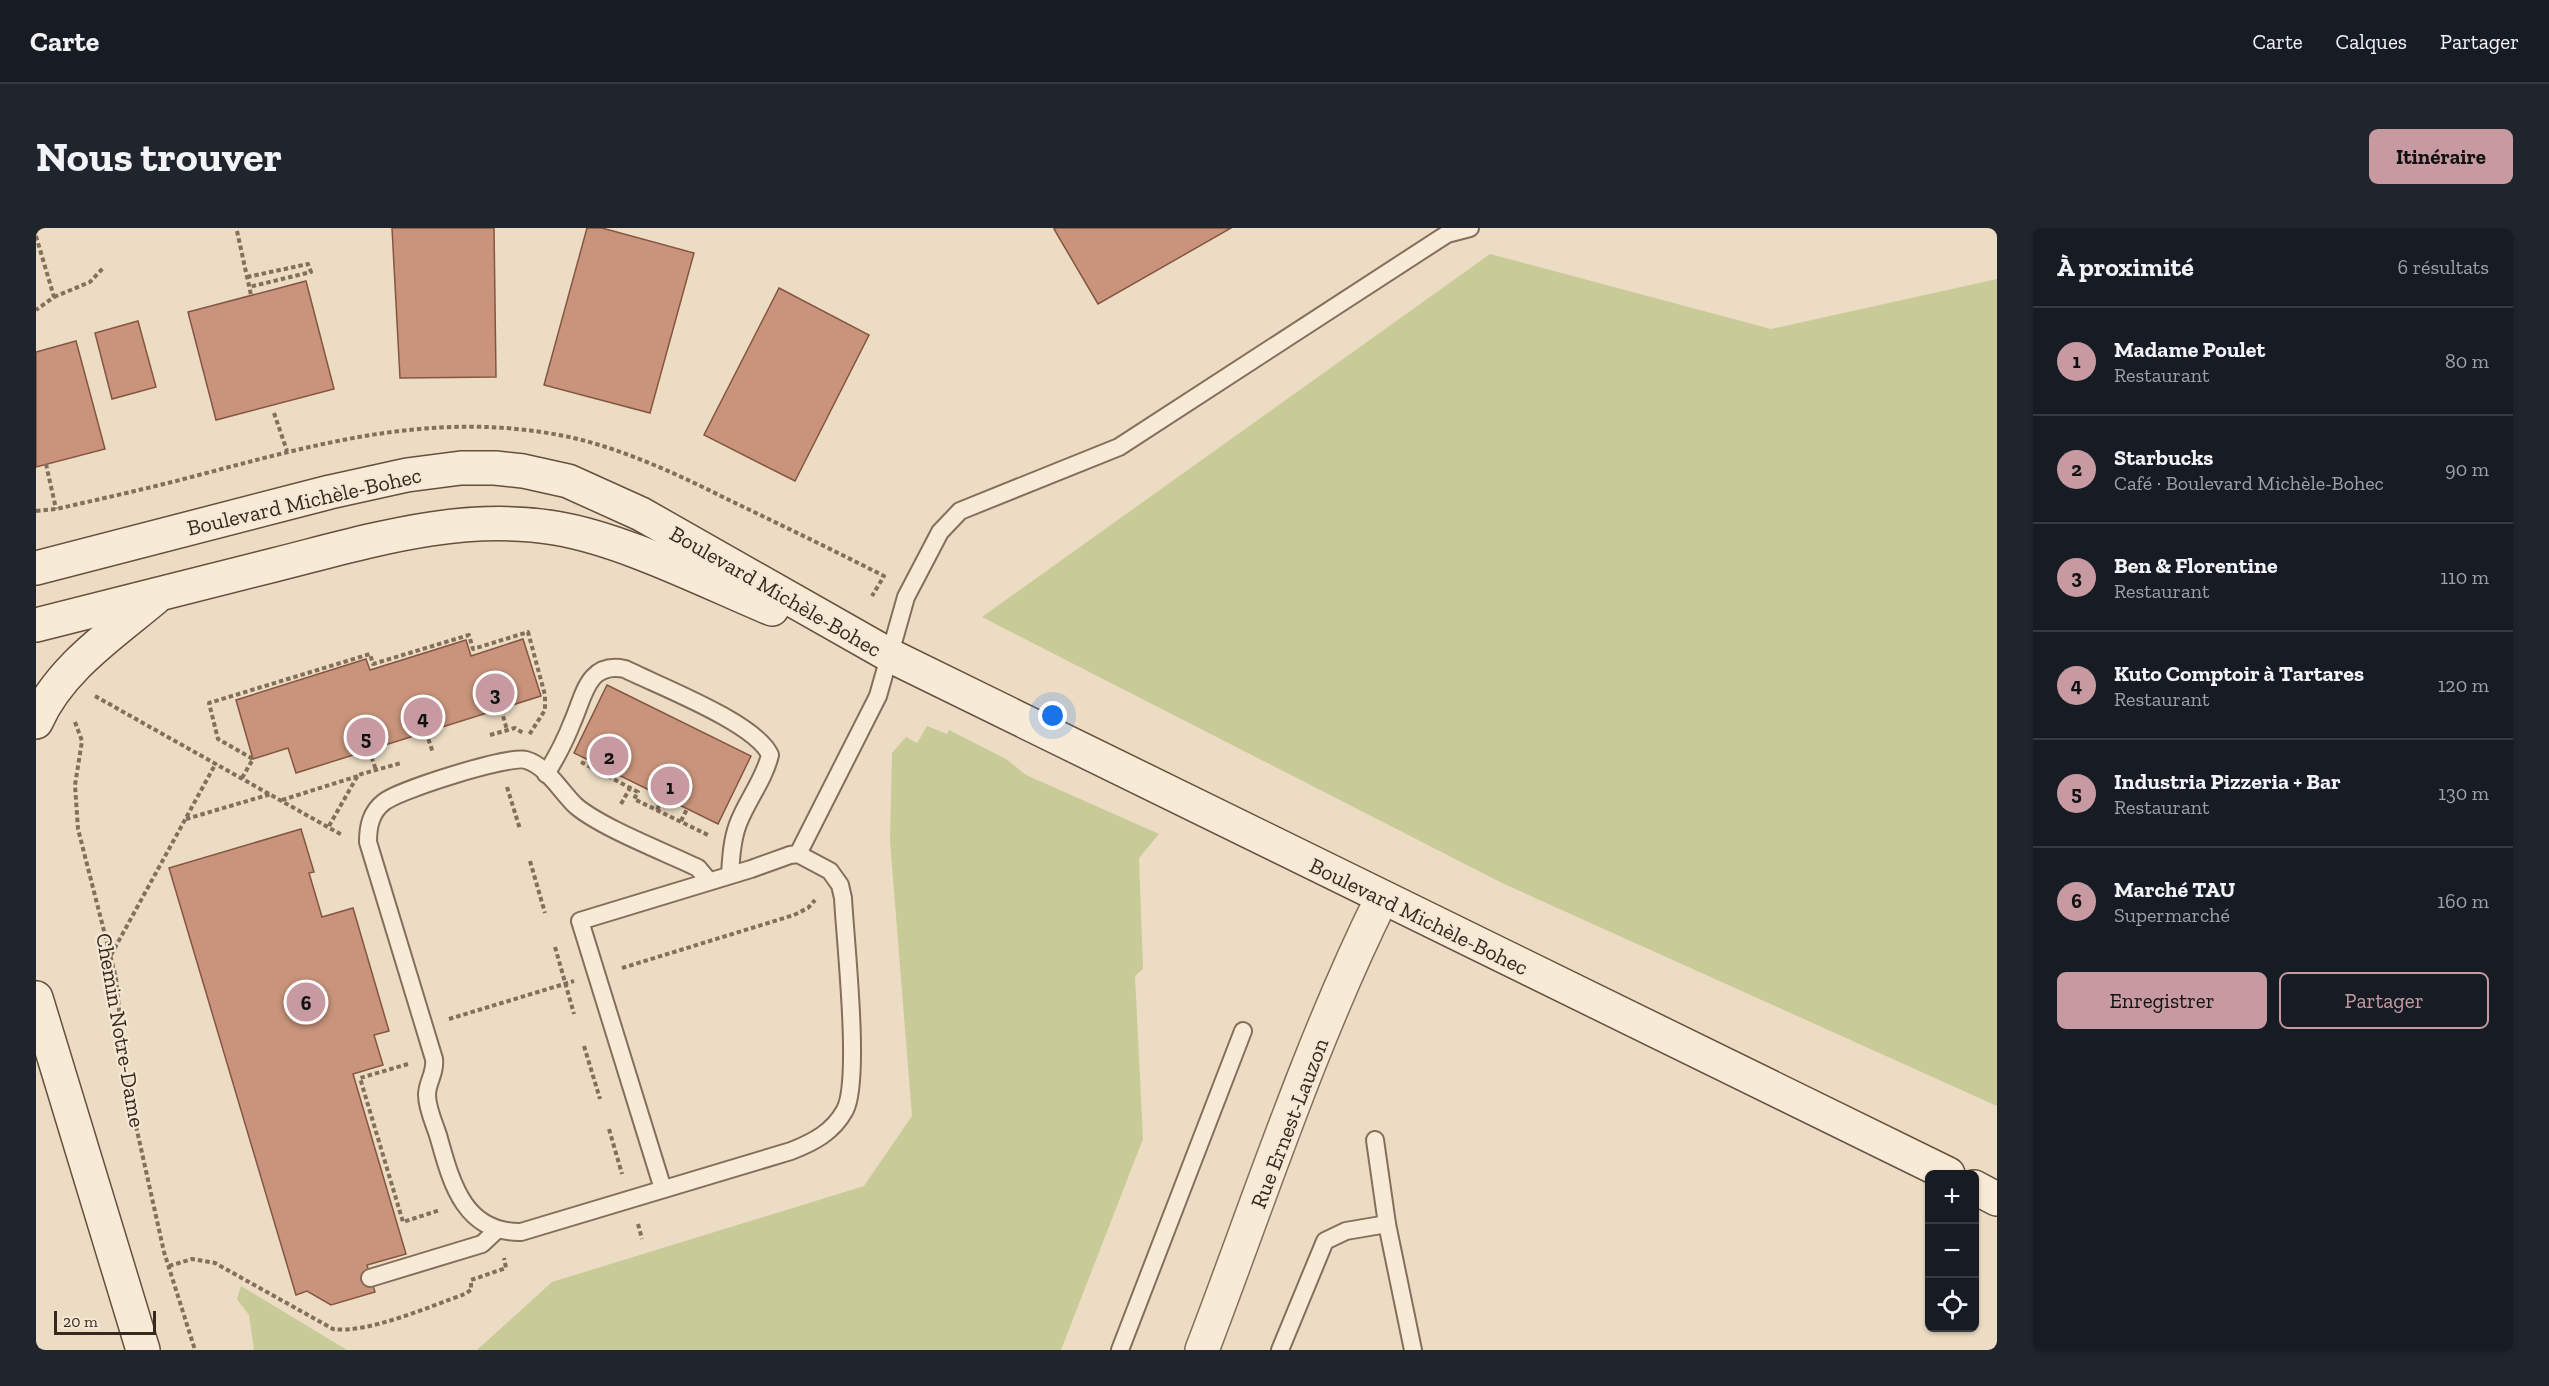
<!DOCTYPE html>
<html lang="fr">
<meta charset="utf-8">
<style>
body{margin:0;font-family:"Zilla Slab",serif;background:#20242c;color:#f1f3f6}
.controls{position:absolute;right:18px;bottom:18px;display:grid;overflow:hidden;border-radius:9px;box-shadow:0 2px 4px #0004}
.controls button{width:54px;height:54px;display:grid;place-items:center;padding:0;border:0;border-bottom:2px solid #363941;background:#171b24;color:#f1f3f6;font:30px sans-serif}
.scale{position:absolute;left:18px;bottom:15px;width:102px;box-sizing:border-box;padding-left:6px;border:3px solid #36281e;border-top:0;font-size:16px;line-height:21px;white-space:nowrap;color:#36281e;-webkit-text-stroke:4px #f4e7d3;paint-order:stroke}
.you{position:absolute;left:1017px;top:488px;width:21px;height:21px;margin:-15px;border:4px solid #fff;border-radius:50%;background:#1a73e8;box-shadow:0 0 0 9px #1a73e833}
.badge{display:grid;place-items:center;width:39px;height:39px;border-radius:50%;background:#c69aa0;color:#111;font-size:20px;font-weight:700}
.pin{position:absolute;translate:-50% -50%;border:3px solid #fff;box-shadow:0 2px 6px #0006}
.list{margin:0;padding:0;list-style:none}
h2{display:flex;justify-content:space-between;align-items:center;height:78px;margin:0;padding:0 24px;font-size:26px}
h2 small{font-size:20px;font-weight:400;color:#9ea1a6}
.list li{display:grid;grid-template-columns:39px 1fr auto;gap:18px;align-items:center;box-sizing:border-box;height:108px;padding:0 24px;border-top:2px solid #363941}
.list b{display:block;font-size:22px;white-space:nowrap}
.list p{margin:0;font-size:20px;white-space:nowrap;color:#9ea1a6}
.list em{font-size:20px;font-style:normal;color:#9ea1a6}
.actions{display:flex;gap:12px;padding:18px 24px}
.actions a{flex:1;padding:14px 0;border:2px solid #c69aa0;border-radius:9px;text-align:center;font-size:21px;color:#c69aa0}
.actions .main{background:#c69aa0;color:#111}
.icon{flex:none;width:33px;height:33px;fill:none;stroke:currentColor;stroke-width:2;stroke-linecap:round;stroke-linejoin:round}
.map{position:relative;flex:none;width:1961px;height:1122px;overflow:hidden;border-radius:9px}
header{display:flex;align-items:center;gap:36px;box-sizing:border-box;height:84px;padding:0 30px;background:#171b24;border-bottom:2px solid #363941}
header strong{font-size:28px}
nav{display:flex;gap:33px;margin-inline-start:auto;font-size:21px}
.intro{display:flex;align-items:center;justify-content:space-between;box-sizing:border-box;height:144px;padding:0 36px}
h1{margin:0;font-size:42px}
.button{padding:15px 27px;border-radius:9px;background:#c69aa0;color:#111;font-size:21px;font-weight:700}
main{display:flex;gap:36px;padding:0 36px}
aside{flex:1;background:#171b24;border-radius:9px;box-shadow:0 2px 4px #0004}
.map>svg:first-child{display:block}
.green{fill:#c8ca98}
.building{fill:#c9947b;stroke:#845642;stroke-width:1.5}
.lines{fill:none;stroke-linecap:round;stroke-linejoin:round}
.lane-casing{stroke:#856e5b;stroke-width:20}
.street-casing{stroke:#856e5b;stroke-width:36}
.secondary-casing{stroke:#674f3e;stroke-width:36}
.path{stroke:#856e5b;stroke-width:4;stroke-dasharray:4.5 3;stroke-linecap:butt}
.lane{stroke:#f7ead6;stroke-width:16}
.street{stroke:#f7ead6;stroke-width:33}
.secondary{stroke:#f7ead6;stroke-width:33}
.labels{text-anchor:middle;stroke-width:4.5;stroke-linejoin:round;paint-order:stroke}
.street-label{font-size:22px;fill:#36281e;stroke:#f4e7d3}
</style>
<header>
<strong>Carte</strong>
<nav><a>Carte</a><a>Calques</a><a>Partager</a></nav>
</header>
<div class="intro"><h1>Nous trouver</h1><a class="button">Itinéraire</a></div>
<main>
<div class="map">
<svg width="1961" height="1122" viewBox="0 0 1961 1122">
<rect width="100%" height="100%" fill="#ecdcc3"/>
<g class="green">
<path d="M1454,26L1735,101L1961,51V878L1466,655L946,389Z"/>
<path d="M891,498L911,506L913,502L970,531L990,547L1123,606L1103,630L1107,741L1099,748L1107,911L1025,1122H441L516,1054L828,958L876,888L854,613L856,525L870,509L881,515Z"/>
<path d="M205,1058L311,1122H218L213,1087L201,1071Z"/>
</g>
<g class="building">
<path d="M356,0H458L460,149L364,150Z"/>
<path d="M551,0H566L658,25L614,185L508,157Z"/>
<path d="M1020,0H1195L1062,76L1018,1Z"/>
<path d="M270,53L298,161L180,192L152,84Z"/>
<path d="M743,60L833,107L759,253L668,207Z"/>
<path d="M102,93L120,159L76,171L59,105Z"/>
<path d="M40,113L69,221L0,239V124Z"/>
<path d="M487,411L505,468L260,545L252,520L217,531L200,472L330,431L334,442L430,412L435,428Z"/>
<path d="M571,457L715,528L682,596L538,525Z"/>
<path d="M265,601L278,644L273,645L286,689L317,680L353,803L338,807L347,837L317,846L370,1026L331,1037L339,1064L295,1077L271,1063L260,1067L133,640Z"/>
</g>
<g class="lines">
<defs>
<g id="lane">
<path d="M510,546C520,530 529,513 536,495C548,469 551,433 589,441C623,458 720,495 734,527C728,552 711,572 702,596C696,612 695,630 694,647"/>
<path d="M762,626L842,468L870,369L904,304L924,283L1083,219L1411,6L1434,0"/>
<path d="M1339,912L1351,996"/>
<path d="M627,961L544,693L715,641L754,627L762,626L794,643L804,657L807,670C809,711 825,851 809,882C797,904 778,914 755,923L485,1004C427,1005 415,953 402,907C398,895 391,880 391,867C391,854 400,845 398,831L332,614C332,598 335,584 348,574C363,562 473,527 490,532C511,538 525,564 540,578C566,600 629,624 662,640L673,653"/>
<path d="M334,1050L446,1016L461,1002"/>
<path d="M1084,1122L1207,803"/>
<path d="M1244,1122L1289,1013L1310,1003L1351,996L1377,1122"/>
</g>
<path id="street" d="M1166,1122C1223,973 1275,813 1346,670"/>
<g id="secondary">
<path d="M0,340L294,264L371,247L425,240H459L487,243L532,253L605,286L855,428L1912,946"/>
<path d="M0,397C79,377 159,357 238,337C330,314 423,284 519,300C587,311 671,354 736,381"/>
<path d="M0,494C23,441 76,406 119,370"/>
<path d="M0,770L107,1122"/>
<path d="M1938,959L1961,971"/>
</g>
</defs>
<use href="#lane" class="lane-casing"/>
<use href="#street" class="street-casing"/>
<use href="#secondary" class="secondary-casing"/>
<g class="path">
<path d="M201,3L215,67"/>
<path d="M0,8L18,69L0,82"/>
<path d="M211,49L272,36L275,44L213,59"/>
<path d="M18,69L54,54L68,39"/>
<path d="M238,185L251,223"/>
<path d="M10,236L20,281"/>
<path d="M0,283L20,281C60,272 100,263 140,253C275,218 400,178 542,211C594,224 645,248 693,272C745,297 797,322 848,348L836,368"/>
<path d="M59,468L306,607"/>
<path d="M465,481L471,502"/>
<path d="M39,494L46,513L39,557L42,601L80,750L90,853L128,1024L159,1122"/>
<path d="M390,504L397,525"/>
<path d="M454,507L479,500L487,505"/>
<path d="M333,522L340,542"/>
<path d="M545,534L602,564L598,571L672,607"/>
<path d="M206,550L217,531L182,511L173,475L334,426L337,436L433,407L437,421L492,404L509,467V482L493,507"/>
<path d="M471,559L484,601"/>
<path d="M246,572L322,548"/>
<path d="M585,576L594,560"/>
<path d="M621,582L627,569"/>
<path d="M150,591L235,566"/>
<path d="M645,593L651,581"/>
<path d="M293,598L322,547L365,535"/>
<path d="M494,633L509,685"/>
<path d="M519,719L538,786"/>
<path d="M75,727L180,535"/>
<path d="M586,740L758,687L772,680L779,672"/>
<path d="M413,791L538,753"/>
<path d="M548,818L564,871"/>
<path d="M372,836L324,850L367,994L404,982"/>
<path d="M573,901L586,946"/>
<path d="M602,996L606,1011"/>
<path d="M133,1038L156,1031L179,1035L297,1101C331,1106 395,1078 429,1066L435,1062V1052L470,1040L468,1030"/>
</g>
<use href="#lane" class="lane"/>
<use href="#street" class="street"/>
<use href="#secondary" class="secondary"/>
</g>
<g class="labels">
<g class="street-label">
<text transform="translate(268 273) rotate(-13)" y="8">Boulevard Michèle-Bohec</text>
<text transform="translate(740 363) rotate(30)" y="8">Boulevard Michèle-Bohec</text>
<text transform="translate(1383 688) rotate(26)" y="8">Boulevard Michèle-Bohec</text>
<text transform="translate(85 802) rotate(80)" y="8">Chemin Notre-Dame</text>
<text transform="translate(1253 895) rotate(-69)" y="8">Rue Ernest-Lauzon</text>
</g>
</g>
</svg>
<div class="controls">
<button>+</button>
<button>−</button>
<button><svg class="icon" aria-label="locate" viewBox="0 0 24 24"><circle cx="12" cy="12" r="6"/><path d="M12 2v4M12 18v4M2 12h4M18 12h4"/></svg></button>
</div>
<div class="scale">20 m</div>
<div class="you"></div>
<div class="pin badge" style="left:634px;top:558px">1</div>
<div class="pin badge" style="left:573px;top:528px">2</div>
<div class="pin badge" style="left:459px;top:465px">3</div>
<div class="pin badge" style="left:387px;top:489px">4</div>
<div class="pin badge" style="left:330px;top:509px">5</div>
<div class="pin badge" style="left:270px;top:774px">6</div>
</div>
<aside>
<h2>À proximité<small>6 résultats</small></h2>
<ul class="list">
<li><span class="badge">1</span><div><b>Madame Poulet</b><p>Restaurant</p></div><em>80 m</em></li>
<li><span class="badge">2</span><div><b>Starbucks</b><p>Café · Boulevard Michèle-Bohec</p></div><em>90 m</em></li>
<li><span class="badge">3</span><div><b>Ben &amp; Florentine</b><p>Restaurant</p></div><em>110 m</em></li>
<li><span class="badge">4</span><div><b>Kuto Comptoir à Tartares</b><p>Restaurant</p></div><em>120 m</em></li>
<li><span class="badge">5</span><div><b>Industria Pizzeria + Bar</b><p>Restaurant</p></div><em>130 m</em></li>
<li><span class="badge">6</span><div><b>Marché TAU</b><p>Supermarché</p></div><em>160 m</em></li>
</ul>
<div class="actions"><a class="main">Enregistrer</a><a>Partager</a></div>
</aside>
</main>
